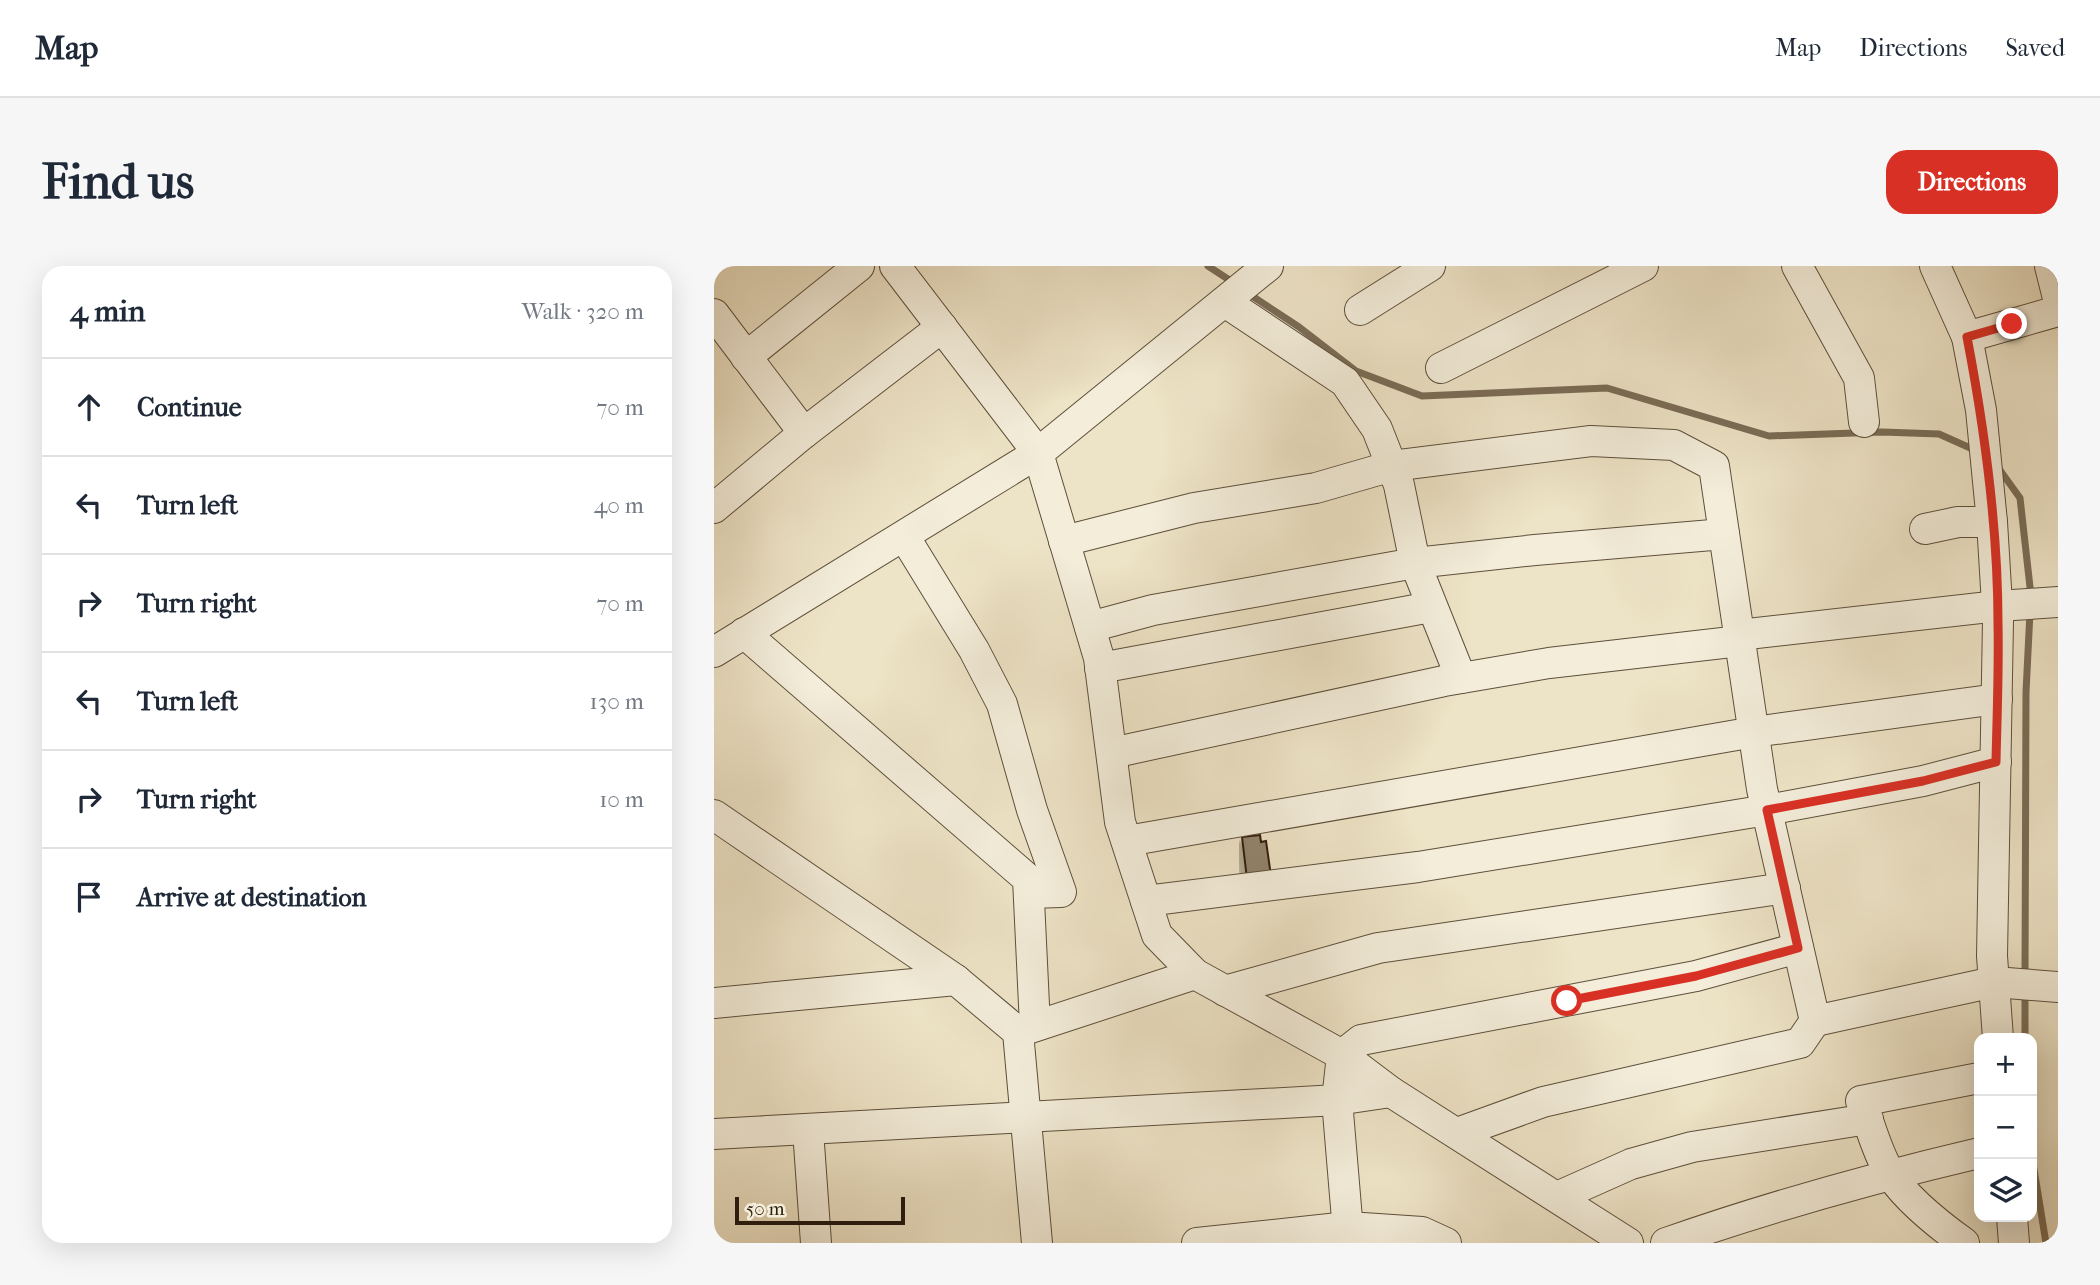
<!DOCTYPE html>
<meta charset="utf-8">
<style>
body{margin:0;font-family:"IM FELL French Canon",serif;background:#f6f6f7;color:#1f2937}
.controls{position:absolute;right:21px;bottom:21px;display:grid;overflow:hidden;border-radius:14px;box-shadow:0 7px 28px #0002}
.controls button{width:63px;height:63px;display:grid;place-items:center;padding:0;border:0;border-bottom:2px solid #e0e1e3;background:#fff;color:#1f2937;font:35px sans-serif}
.scale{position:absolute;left:21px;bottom:18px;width:170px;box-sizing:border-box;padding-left:7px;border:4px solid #2f1e0d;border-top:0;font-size:19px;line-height:24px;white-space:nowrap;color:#2f1e0d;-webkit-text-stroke:5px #f3edda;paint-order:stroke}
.stop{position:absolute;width:21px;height:21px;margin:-16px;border:5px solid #d93025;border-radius:50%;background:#fff}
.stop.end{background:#d93025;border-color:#fff;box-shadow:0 2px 7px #0008}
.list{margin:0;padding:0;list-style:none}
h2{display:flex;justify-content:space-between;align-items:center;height:91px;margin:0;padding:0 28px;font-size:30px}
h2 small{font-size:23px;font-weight:400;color:#747a83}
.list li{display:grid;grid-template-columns:46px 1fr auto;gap:21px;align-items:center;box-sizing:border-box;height:98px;padding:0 28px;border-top:2px solid #e0e1e3}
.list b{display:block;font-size:26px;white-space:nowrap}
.list em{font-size:23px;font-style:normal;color:#747a83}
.icon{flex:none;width:38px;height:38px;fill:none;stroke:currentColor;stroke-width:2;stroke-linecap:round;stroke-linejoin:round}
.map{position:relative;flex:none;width:1344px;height:977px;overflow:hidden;border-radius:21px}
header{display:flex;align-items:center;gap:42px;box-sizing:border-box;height:98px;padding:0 35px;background:#fff;border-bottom:2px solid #e0e1e3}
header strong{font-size:33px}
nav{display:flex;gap:38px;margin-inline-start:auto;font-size:24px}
.intro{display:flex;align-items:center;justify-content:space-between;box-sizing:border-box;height:168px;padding:0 42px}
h1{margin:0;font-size:49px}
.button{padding:18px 32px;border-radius:21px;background:#d93025;color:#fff;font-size:24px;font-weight:700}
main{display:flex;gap:42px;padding:0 42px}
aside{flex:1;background:#fff;border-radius:21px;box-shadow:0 7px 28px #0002}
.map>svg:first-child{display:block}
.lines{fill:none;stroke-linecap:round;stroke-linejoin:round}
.stream{stroke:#7a6c56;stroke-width:7}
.building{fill:#92846d;stroke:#2f1e0d;stroke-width:2;filter:url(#shadow)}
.minor-casing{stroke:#5e4f3b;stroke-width:32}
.minor{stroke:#f3edda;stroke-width:30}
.route{stroke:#d93025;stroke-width:9}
</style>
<header>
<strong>Map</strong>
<nav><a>Map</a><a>Directions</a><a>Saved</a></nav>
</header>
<div class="intro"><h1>Find us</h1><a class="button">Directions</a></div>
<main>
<aside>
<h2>4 min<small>Walk · 320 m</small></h2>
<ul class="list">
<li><svg class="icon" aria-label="ahead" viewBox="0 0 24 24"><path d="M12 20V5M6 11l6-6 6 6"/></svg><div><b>Continue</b></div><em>70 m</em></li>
<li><svg class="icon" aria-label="left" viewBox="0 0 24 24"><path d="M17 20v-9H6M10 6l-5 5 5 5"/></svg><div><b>Turn left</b></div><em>40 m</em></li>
<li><svg class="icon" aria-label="right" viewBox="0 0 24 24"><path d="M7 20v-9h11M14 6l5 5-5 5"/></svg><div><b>Turn right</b></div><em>70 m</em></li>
<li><svg class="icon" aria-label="left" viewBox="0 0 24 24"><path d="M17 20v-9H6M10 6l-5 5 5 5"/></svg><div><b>Turn left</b></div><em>130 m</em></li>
<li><svg class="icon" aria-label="right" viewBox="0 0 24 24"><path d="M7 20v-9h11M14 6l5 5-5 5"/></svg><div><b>Turn right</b></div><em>10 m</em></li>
<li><svg class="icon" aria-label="arrive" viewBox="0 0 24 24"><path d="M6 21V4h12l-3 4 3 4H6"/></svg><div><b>Arrive at destination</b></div></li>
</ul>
</aside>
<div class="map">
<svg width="1344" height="977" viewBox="0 0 1344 977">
<defs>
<filter id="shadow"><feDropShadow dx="-6" dy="6" stdDeviation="2" flood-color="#0004"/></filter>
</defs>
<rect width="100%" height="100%" fill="#ede3c6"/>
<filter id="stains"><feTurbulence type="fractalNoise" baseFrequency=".00286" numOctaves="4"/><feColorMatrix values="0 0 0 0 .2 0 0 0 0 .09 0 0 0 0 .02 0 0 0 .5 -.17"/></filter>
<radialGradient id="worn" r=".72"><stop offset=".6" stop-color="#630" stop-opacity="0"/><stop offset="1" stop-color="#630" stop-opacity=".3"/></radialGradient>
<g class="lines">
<g class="stream">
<path d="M494,0L520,17"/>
<path d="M532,26L585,61L642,105L708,130L893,122L1055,170L1168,166L1225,168L1263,185"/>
<path d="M1283,200L1306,232L1317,330"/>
<path d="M1311,712L1312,426L1316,346"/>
<path d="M1311,772V724"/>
<path d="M1318,891L1332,977"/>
</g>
</g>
<path class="building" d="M546,569L547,576L552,575L557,610L533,613L528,571Z"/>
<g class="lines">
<defs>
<g id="minor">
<path d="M554,0L324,187L385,392L406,556L443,669L481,708L628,789L677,826L914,977"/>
<path d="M1083,0L1145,112L1150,156"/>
<path d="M1221,0L1253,71L1344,45"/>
<path d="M1336,0L1344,32"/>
<path d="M646,44L716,0"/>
<path d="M0,48L90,167L0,242"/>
<path d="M1253,71L1267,144L1278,256"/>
<path d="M32,91L145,0"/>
<path d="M727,102L929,0"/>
<path d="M90,167L228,61"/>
<path d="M1211,263L1244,256H1278L1284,355L1278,690L1284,772"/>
<path d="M190,270L260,384L288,438L318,544L347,626L315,627"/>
<path d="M350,275L480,242L602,222L678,200L877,175L960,179L1000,200L1048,523L1101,755L1280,716L1344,721"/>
<path d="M376,361L439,344L701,297L685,219L663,163L631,116L511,36"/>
<path d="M30,367L314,613L321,760"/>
<path d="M1025,369L1284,340L1344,336"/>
<path d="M0,386L324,187L181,0"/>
<path d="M386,402L717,341"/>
<path d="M747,412L701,297L821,284L1010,268"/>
<path d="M398,487L730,415L835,397L1026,375"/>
<path d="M0,549L242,714"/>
<path d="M413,575L1040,466L1283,433"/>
<path d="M432,635L704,601L1053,544L1209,515L1282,496"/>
<path d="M511,725L664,682L1071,622"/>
<path d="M0,737L242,714L304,766L481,708"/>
<path d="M304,766L323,977"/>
<path d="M94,864L102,977"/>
<path d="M743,867L829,836L1086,777L1101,755"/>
<path d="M0,868L623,834L677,826"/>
<path d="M843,931L917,898L978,881L1154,853"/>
<path d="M1298,951L1300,977"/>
<path d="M483,977L634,961L708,966L732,977"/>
<path d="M635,977L623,834L628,789L647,774L982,710L1084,682"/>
<path d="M952,977C1055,941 1159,912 1265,887"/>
<path d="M1250,977C1225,959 1191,932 1175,906C1162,884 1156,858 1147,835L1265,812"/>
</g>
</defs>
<use href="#minor" class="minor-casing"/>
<use href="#minor" class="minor"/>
</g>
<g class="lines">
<path class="route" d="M853,735L982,710L1084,682L1053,544L1209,515L1282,496C1283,450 1285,403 1284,357C1284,262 1271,165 1253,71L1298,58"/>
</g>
<rect width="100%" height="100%" filter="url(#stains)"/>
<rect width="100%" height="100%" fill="url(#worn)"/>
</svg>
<div class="controls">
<button>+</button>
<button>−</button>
<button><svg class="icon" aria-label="layers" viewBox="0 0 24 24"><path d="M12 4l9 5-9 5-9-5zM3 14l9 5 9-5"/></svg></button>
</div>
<div class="scale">50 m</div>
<div class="stop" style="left:853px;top:735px"></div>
<div class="stop end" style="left:1298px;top:58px"></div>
</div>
</main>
